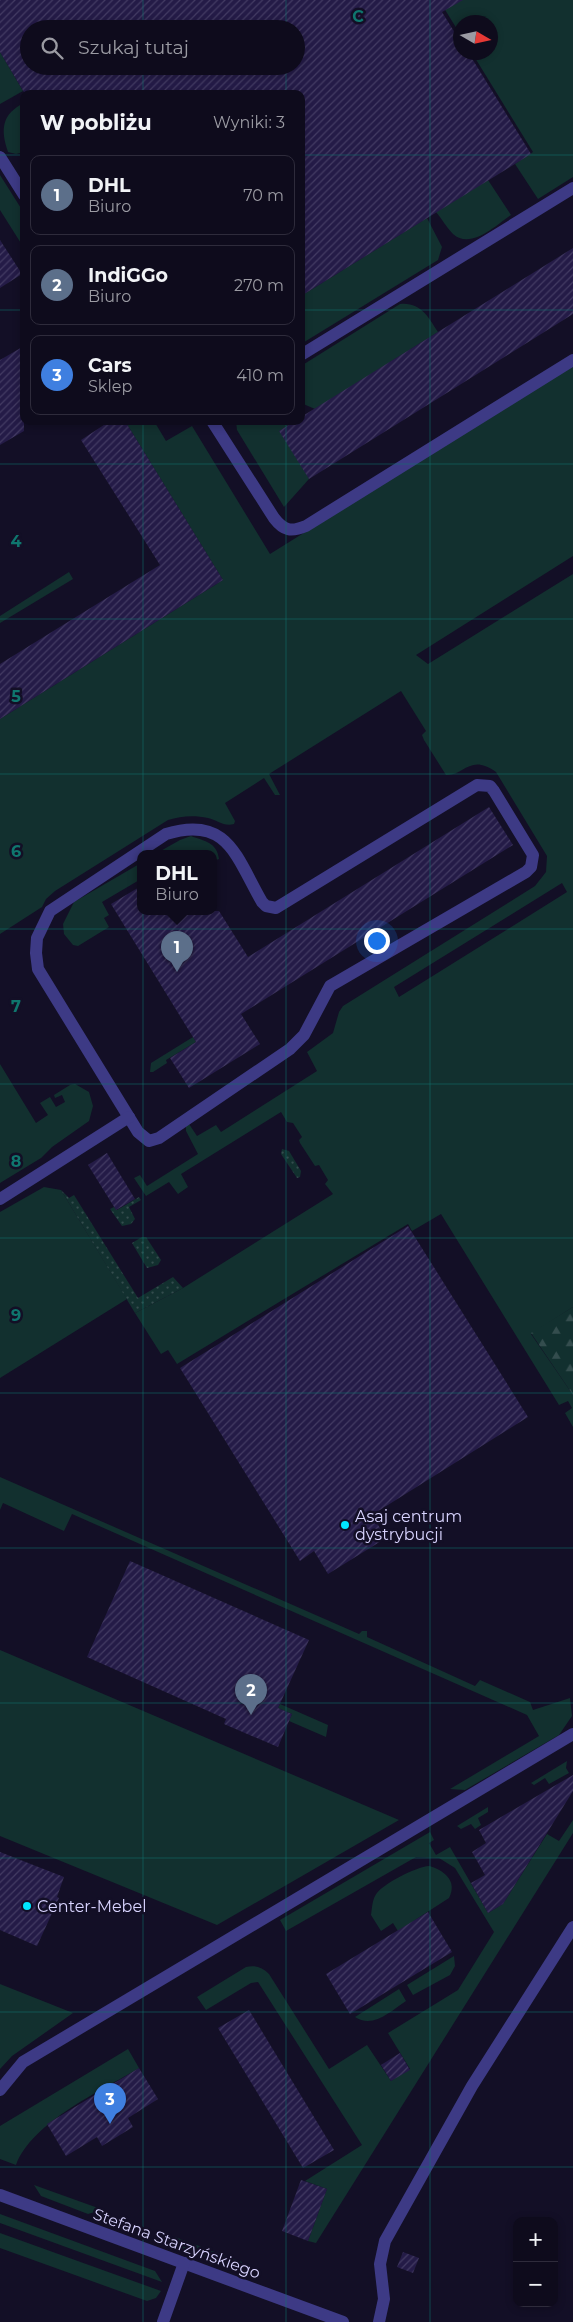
<!DOCTYPE html>
<html lang="pl">
<meta charset="utf-8">
<style>
body{margin:0;font-family:Montserrat,sans-serif;background:#1c1929;color:#f1f3f6}
.controls{position:absolute;right:15px;bottom:15px;display:grid;overflow:hidden;border-radius:10px;box-shadow:0 2px 8px #0003}
.controls button{width:45px;height:45px;display:grid;place-items:center;padding:0;border:0;border-bottom:1px solid #2e2b3b;background:#0e0b1c;color:#f1f3f6;font:25px sans-serif}
.compass{position:absolute;left:453px;top:15px;width:45px;height:45px;border-radius:50%;background:#0e0b1c;box-shadow:0 2px 8px #0003;rotate:99deg}
.you{position:absolute;left:376px;top:940px;width:18px;height:18px;margin:-12px;border:4px solid #fff;border-radius:50%;background:#1a73e8;box-shadow:0 0 0 8px #1a73e833}
.badge{display:grid;place-items:center;width:32px;height:32px;border-radius:50%;background:#2563eb;color:#fff;font-size:16px;font-weight:700}
.pin{position:absolute;translate:-50% -41px;filter:drop-shadow(0 1px 2px #0008)}
.pin::after{content:'';position:absolute;top:26px;width:18px;height:15px;background:inherit;clip-path:polygon(0 0,100% 0,50% 100%)}
.popup{position:absolute;left:137px;top:850px;width:80px;height:65px;box-sizing:border-box;display:grid;place-content:center;border-radius:10px;background:#0e0b1c;filter:drop-shadow(0 1px 4px #0005);font-size:16px;white-space:nowrap;color:#9b9ba3}
.popup b{font-size:19px;color:#f1f3f6}
.popup::after{content:'';position:absolute;left:50%;top:100%;margin-left:-10px;border:10px solid transparent;border-top-color:#0e0b1c}
.list{margin:0;padding:0;list-style:none}
h2{display:flex;justify-content:space-between;align-items:center;height:65px;margin:0;padding:0 20px;font-size:21px}
h2 small{font-size:16px;font-weight:400;color:#9b9ba3}
.list li{display:grid;grid-template-columns:32px 1fr auto;gap:15px;align-items:center;box-sizing:border-box;height:80px;margin:0 10px 10px;padding:0 10px;border:1px solid #2e2b3b;border-radius:10px}
.list b{display:block;font-size:19px;white-space:nowrap}
.list p{margin:0;font-size:16px;white-space:nowrap;color:#9b9ba3}
.list em{font-size:16px;font-style:normal;color:#9b9ba3}
.icon{flex:none;width:28px;height:28px;fill:none;stroke:currentColor;stroke-width:2;stroke-linecap:round;stroke-linejoin:round}
.map{position:relative;flex:none;width:573px;height:2322px;overflow:hidden}
.search{position:absolute;background:#0e0b1c;box-shadow:0 2px 8px #0003;left:20px;top:20px;width:285px;height:55px;display:flex;align-items:center;gap:12px;box-sizing:border-box;padding:0 18px;border-radius:28px;color:#9b9ba3;font-size:19px}
.panel{position:absolute;background:#0e0b1c;box-shadow:0 2px 8px #0003;left:20px;top:90px;width:285px;height:335px;border-radius:10px}
.map>svg:first-child{display:block}
.grass{fill:#12302f;fill-rule:evenodd}
.forest{fill:url(#forest-firs)}
.garden{fill:url(#garden-dots)}
.building{fill:url(#building-hatch);fill-rule:evenodd}
.lines{fill:none;stroke-linecap:round;stroke-linejoin:round}
.minor{stroke:#3d3a85;stroke-width:12}
.grid{fill:none;stroke:#0f766e;stroke-width:1;stroke-opacity:0.55}
.poi-dot{fill:#00e5ff;stroke:#130f26;stroke-width:2}
.labels{text-anchor:middle;stroke-width:5;stroke-linejoin:round;paint-order:stroke}
.poi-label{font-size:16px;fill:#d9d4ff;stroke:#130f26;text-anchor:start}
.street-label{font-size:16px;fill:#d9d4ff;stroke:#130f26}
.grid-label{font-size:16px;text-anchor:middle;font-weight:bold;fill:#0f766e;stroke:#130f26;stroke-width:5;stroke-linejoin:round;paint-order:stroke}
</style>
<div class="map">
<svg width="573" height="2322" viewBox="0 0 573 2322">
<defs>
<pattern id="forest-firs" width="22" height="20" patternUnits="userSpaceOnUse" patternTransform="scale(1.25)"><rect width="22" height="20" fill="#12302f"/><path d="M5 1l3.5 6h-7zM16 11l3.5 6h-7z" fill="#344d4e"/></pattern>
<pattern id="garden-dots" width="8" height="8" patternUnits="userSpaceOnUse" patternTransform="scale(1.25)"><rect width="8" height="8" fill="#12302f"/><path d="M2 2h.1M6 6h.1" fill="none" stroke="#344d4e" stroke-width="1.8" stroke-linecap="round"/></pattern>
<pattern id="building-hatch" width="6" height="6" patternUnits="userSpaceOnUse" patternTransform="scale(1.25)"><rect width="6" height="6" fill="#241b47"/><path d="M-1 1l2-2M0 6l6-6M5 7l2-2" fill="none" stroke="#433b63"/></pattern>
</defs>
<rect width="100%" height="100%" fill="#130f26"/>
<g class="grass">
<path d="M439,0H573V177L538,199L515,164L533,152L472,53L490,52V22H460V34Z"/>
<path d="M0,52L23,91L0,104Z"/>
<path d="M24,103V152L16,154L8,152C0,129 2,114 24,103Z"/>
<path d="M0,175L24,213V248L0,210Z"/>
<path d="M488,180L511,215C496,225 471,250 453,234C447,228 442,219 436,212Z"/>
<path d="M427,218L442,247L438,260L301,344V296Z"/>
<path d="M400,304C421,302 428,317 438,332L315,409L301,403V366Z"/>
<path d="M573,365V556L416,655L428,664L573,574V1307L531,1334L573,1395V1427L565,1413L572,1408L568,1401L559,1405L441,1214L412,1231L408,1224L177,1364L168,1350L161,1354L135,1313L183,1288L333,1194L325,1184L328,1180L319,1165L315,1166L300,1143L299,1140L302,1137L293,1123L287,1122L281,1112L181,1174L188,1187L178,1194L169,1182L146,1196L134,1178L140,1175L147,1186L198,1154L186,1131V1125L189,1124L197,1136L216,1125L221,1132L317,1071L307,1052L333,1033L339,1012L343,1006L535,886L546,872L547,856L496,772C470,753 464,776 446,775L424,740L422,735L426,731L401,691L269,774L280,795H275L264,778L225,803L235,821L234,824C224,827 217,820 208,818C194,815 181,816 168,820L55,891L46,899L42,907L0,934V719L223,580L125,421H154L166,441L192,426L270,554ZM562,883L567,892L399,997L394,987Z"/>
<path d="M236,421H285L288,426L309,479L284,507L237,430Z"/>
<path d="M69,572L73,579L0,623V616Z"/>
<path d="M191,836C204,841 217,842 219,859L213,861V853H190L189,851L185,853H157L180,840Z"/>
<path d="M141,863V879L102,902L109,915L104,918L109,927L78,946L73,945L64,934L63,924L74,902Z"/>
<path d="M193,1037L196,1042L166,1060L167,1063L153,1072H150L151,1063Z"/>
<path d="M0,1064L36,1123L48,1115L40,1103L50,1097L56,1107L65,1102L62,1095L55,1098L54,1095L70,1085L75,1084L89,1092L93,1106L89,1121L52,1147L41,1158L0,1183Z"/>
<path d="M44,1187L61,1190L127,1299L0,1378V1212Z"/>
<path d="M0,1477L359,1634L362,1631H367V1637L475,1686L480,1680L530,1702L533,1710L570,1698L572,1716L559,1735L465,1790L450,1789L539,1736L527,1715L72,1514L64,1531L3,1503L0,1510Z"/>
<path d="M0,1650L399,1820L217,1925L0,1836Z"/>
<path d="M280,1704L328,1725L326,1737L289,1721L292,1714L278,1708Z"/>
<path d="M567,1761L566,1768L569,1773L549,1784L545,1778L534,1785L531,1783Z"/>
<path d="M488,1807V1812L478,1818L481,1825L475,1829L471,1824L461,1829L457,1826Z"/>
<path d="M573,1820V1833L316,2243L308,2241L327,2189L305,2181L362,2145L258,1982L251,1983L206,2010L197,1997L246,1967C255,1965 262,1967 269,1974L329,2069L367,2045L391,2081L410,2069L388,2033L458,1990L494,1932L455,1868L439,1858L416,1857L286,1931L280,1920L430,1832L434,1840L429,1843L436,1855L450,1847L488,1913L503,1904L547,1834L559,1841Z"/>
<path d="M429,1866C444,1870 458,1881 449,1898L398,1931L393,1923L381,1931L371,1915C372,1909 372,1902 375,1896C381,1884 416,1867 429,1866Z"/>
<path d="M454,1956L455,1966L450,1975L413,1995L407,1985Z"/>
<path d="M0,1984L73,2013L12,2056L0,2069Z"/>
<path d="M399,1989L406,2001C391,2011 373,2029 355,2017Z"/>
<path d="M128,2049L139,2068C101,2091 32,2122 16,2165L0,2159V2126Z"/>
<path d="M34,2185L98,2208V2211L88,2214L41,2196Z"/>
<path d="M0,2214L155,2271L162,2282L0,2223Z"/>
<path d="M0,2233L161,2291L156,2298L147,2301L0,2248Z"/>
<path d="M175,2237L242,2262L237,2269L172,2245Z"/>
</g>
<path class="forest" d="M573,1307V1395L531,1333Z"/>
<g class="garden">
<path d="M282,1149L289,1151L301,1171L300,1177L297,1178L281,1154Z"/>
<path d="M61,1190L69,1198L74,1195L138,1298L173,1277L183,1288L135,1313Z"/>
<path d="M139,1197L141,1200L129,1207L135,1219L131,1224L122,1226L110,1209L114,1207L117,1210Z"/>
<path d="M142,1237H146L161,1260L158,1265L147,1268L132,1243Z"/>
</g>
<g class="building">
<path d="M0,0H463L442,12L460,41V52H468L531,154L301,296V94H25L0,52ZM29,29H296V66H29Z"/>
<path d="M0,240L22,274L0,288Z"/>
<path d="M573,248V314L309,479L279,431L295,421H301V417Z"/>
<path d="M24,346V431L0,445V360Z"/>
<path d="M110,421H125L223,580L0,719V664L160,565L81,440Z"/>
<path d="M489,807L513,845L241,1014L260,1044L189,1088L170,1058L196,1042L111,904L141,886V911H219L248,957Z"/>
<path d="M107,1153L135,1199L116,1210L88,1165Z"/>
<path d="M408,1226L528,1417L372,1515L386,1538L328,1574L314,1551L300,1561L180,1368Z"/>
<path d="M130,1561L309,1640L278,1708L292,1714L278,1747L224,1724L226,1719L87,1657Z"/>
<path d="M573,1775V1791L555,1820L503,1904L488,1913L471,1883L485,1875L472,1852L486,1843L479,1830Z"/>
<path d="M0,1852L64,1877L57,1897L59,1898L37,1946L0,1930Z"/>
<path d="M428,1912L452,1952L350,2014L326,1974Z"/>
<path d="M249,2010L334,2150L303,2168L218,2028Z"/>
<path d="M400,2053L410,2070L391,2081L381,2065Z"/>
<path d="M139,2068L158,2099L128,2118L133,2127L102,2146L97,2137L66,2156L47,2124Z"/>
<path d="M301,2180L327,2189L308,2241L282,2231Z"/>
<path d="M403,2252L419,2258L413,2273L397,2267Z"/>
</g>
<g class="lines">
<g class="minor">
<path d="M0,157L24,195"/>
<path d="M301,355L573,188"/>
<path d="M212,421L274,518C284,531 291,532 306,526L573,360"/>
<path d="M477,785L490,786L494,791L533,855L531,867L526,872L330,986L304,1035L290,1049L159,1138L149,1141L138,1132L38,969L36,953L37,938L50,911L166,834C228,815 236,857 262,902L266,906L276,908Z"/>
<path d="M0,1199L129,1117"/>
<path d="M0,2090L23,2062L573,1734"/>
<path d="M0,2195L343,2322"/>
<path d="M163,2322L184,2263"/>
<path d="M379,2322L384,2299L380,2264L385,2241L472,2086L573,1927"/>
</g>
</g>
<path class="grid" d="M143,0V29M286,0V29M430,0V2322M143,66V94M286,66V94M0,155H24M301,155H573M0,310H24M301,310H573M143,421V2322M286,421V2322M0,464H573M0,619H573M0,774H573M0,929H573M0,1084H573M0,1238H573M0,1393H573M0,1548H573M0,1703H573M0,1858H573M0,2012H573M0,2167H573"/>
<g class="poi-dot">
<circle cx="345" cy="1525" r="5"/>
<circle cx="27" cy="1906" r="5"/>
</g>
<g class="labels">
<g class="poi-label">
<text x="355" y="1522">Asaj centrum<tspan x="355" dy="18">dystrybucji</tspan></text>
<text x="37" y="1912">Center-Mebel</text>
</g>
<g class="street-label">
<text transform="translate(177 2243) rotate(20)" y="6">Stefana Starzyńskiego</text>
</g>
</g>
<g class="grid-label">
<text x="358" y="22">C</text>
<text x="16" y="547">4</text>
<text x="16" y="702">5</text>
<text x="16" y="857">6</text>
<text x="16" y="1012">7</text>
<text x="16" y="1167">8</text>
<text x="16" y="1321">9</text>
</g>
</svg>
<div class="controls">
<button>+</button>
<button>−</button>
</div>
<svg class="compass" viewBox="-18 -18 36 36"><path d="M0-13l5 13h-10z" fill="#e53935"/><path d="M0 13l5-13h-10z" fill="#9b9ba3"/></svg>
<div class="you"></div>
<div class="pin badge" style="left:177px;top:972px;background:#5c6f8a">1</div>
<div class="popup"><b>DHL</b>Biuro</div>
<div class="pin badge" style="left:251px;top:1715px;background:#5c6f8a">2</div>
<div class="pin badge" style="left:110px;top:2124px;background:#3f7fe0">3</div>
<div class="search"><svg class="icon" aria-label="search" viewBox="0 0 24 24"><circle cx="10" cy="10" r="6"/><path d="M15 15l6 6"/></svg>Szukaj tutaj</div>
<section class="panel">
<h2>W pobliżu<small>Wyniki: 3</small></h2>
<ul class="list">
<li><span class="badge" style="background:#5c6f8a">1</span><div><b>DHL</b><p>Biuro</p></div><em>70 m</em></li>
<li><span class="badge" style="background:#5c6f8a">2</span><div><b>IndiGGo</b><p>Biuro</p></div><em>270 m</em></li>
<li><span class="badge" style="background:#3f7fe0">3</span><div><b>Cars</b><p>Sklep</p></div><em>410 m</em></li>
</ul>
</section>
</div>
